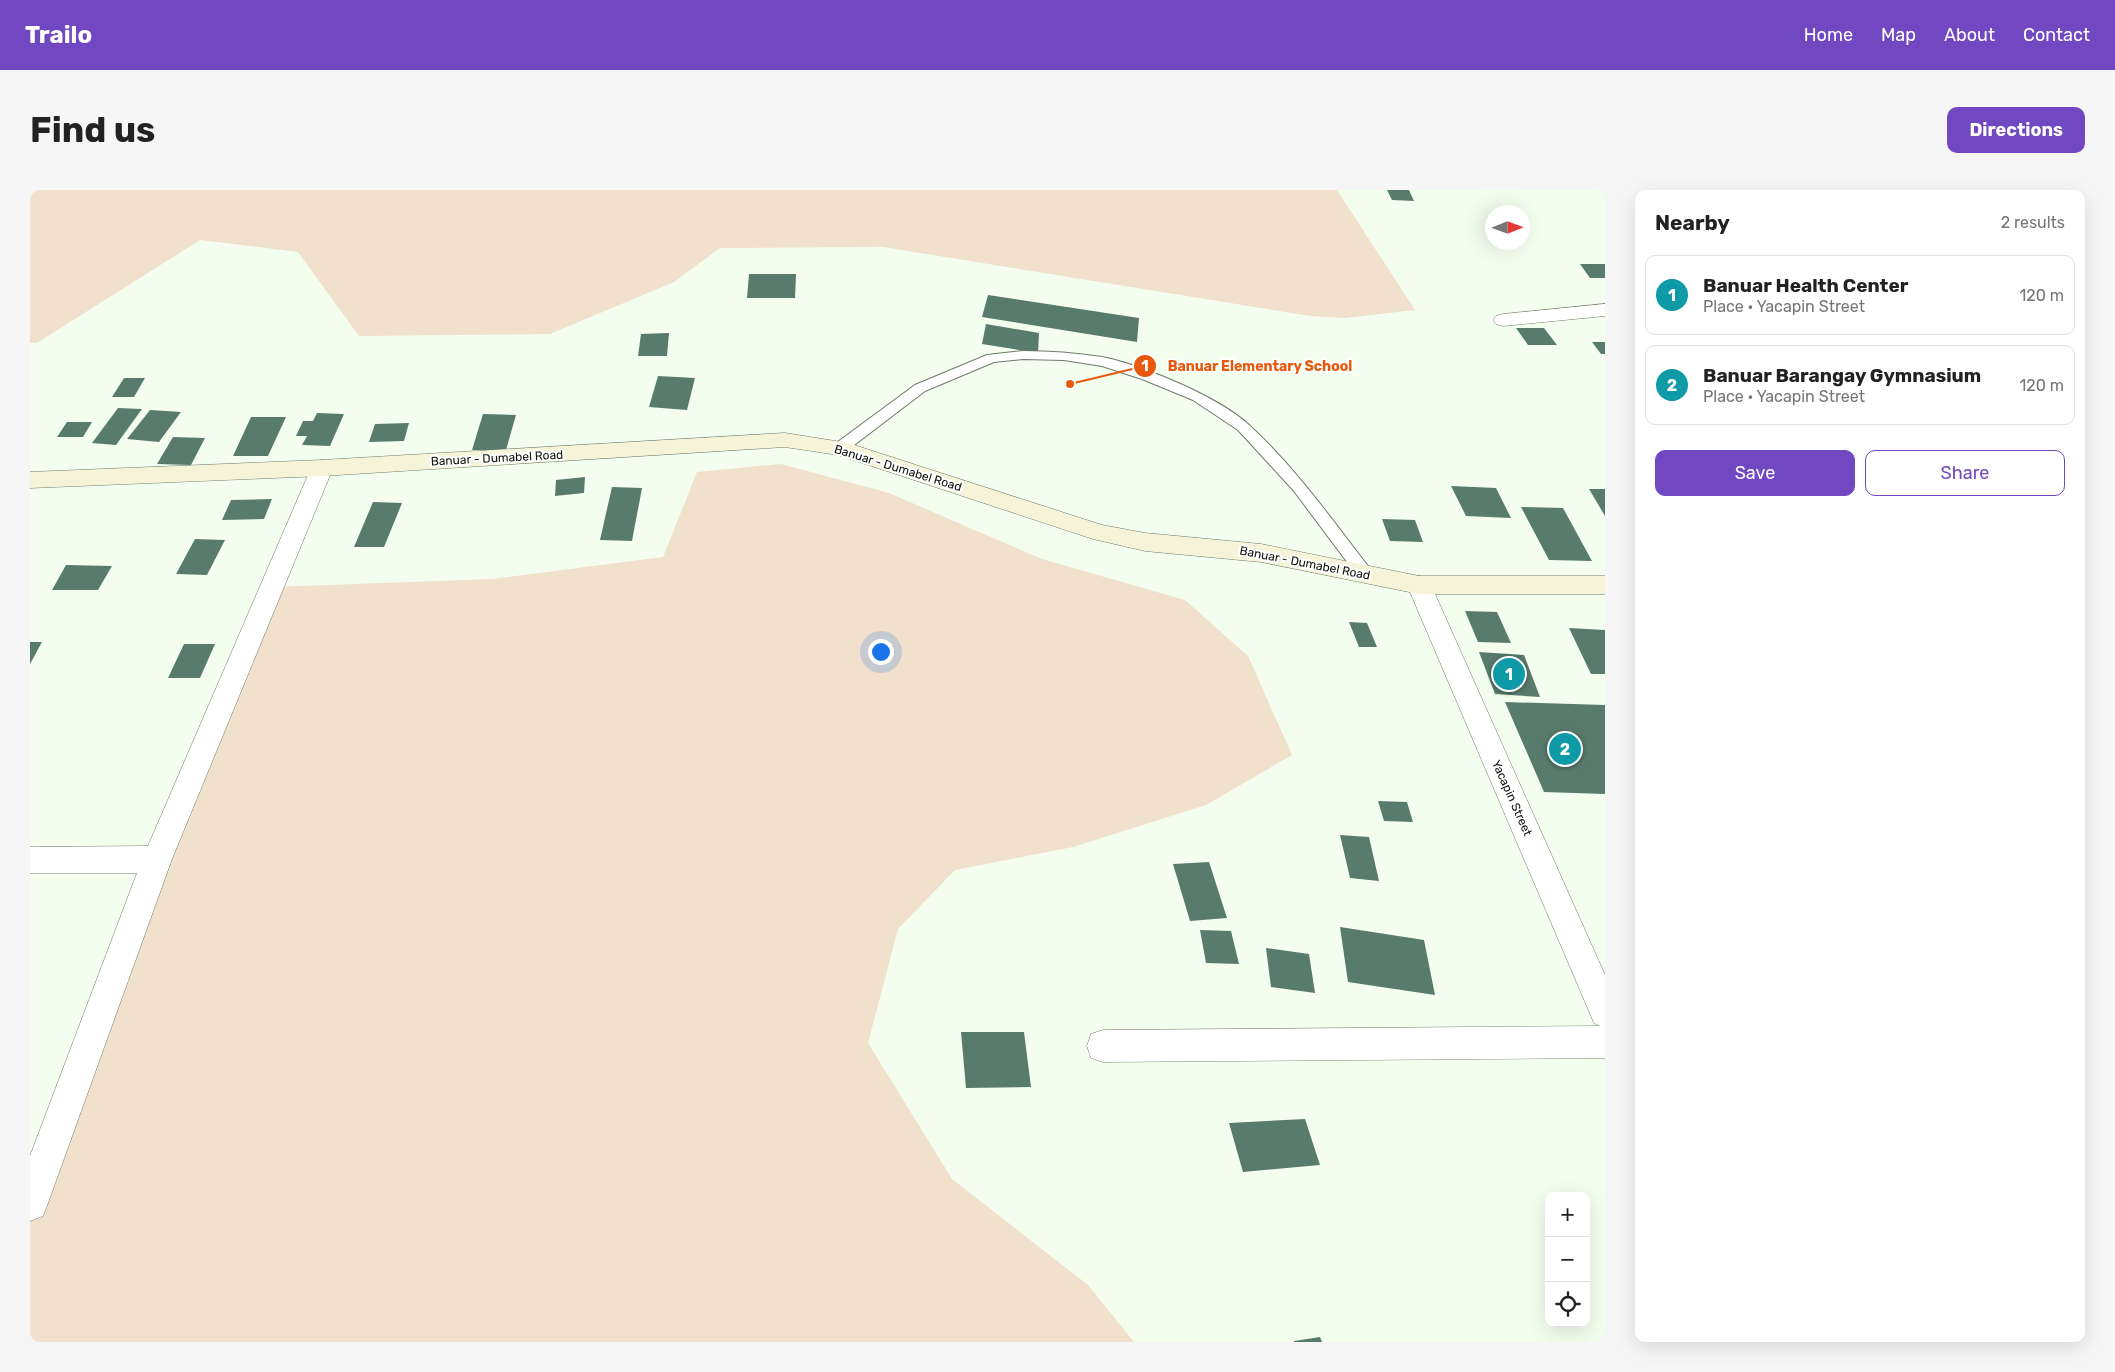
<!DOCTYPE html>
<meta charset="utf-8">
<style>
body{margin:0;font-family:Rubik,sans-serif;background:#f6f6f6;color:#222}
.controls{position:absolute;right:15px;bottom:15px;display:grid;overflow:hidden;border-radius:10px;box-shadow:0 5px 20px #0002}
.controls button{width:45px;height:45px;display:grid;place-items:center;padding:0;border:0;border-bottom:1px solid #e0e0e0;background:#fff;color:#222;font:25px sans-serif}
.compass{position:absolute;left:1455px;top:15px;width:45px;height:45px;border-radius:50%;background:#fff;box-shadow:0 5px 20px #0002;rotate:89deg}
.you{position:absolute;left:850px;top:461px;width:18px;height:18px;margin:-12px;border:4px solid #fff;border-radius:50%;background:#1a73e8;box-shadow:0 0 0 8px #1a73e833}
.badge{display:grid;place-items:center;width:32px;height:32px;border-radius:50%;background:#7148c1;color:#fff;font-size:16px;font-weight:700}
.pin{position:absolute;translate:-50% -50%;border:2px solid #fff;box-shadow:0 1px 5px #0006}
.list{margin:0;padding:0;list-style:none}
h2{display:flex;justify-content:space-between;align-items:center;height:65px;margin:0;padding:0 20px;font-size:21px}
h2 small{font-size:16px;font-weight:400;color:#767676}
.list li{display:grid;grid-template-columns:32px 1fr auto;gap:15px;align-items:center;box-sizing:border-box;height:80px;margin:0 10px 10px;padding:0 10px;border:1px solid #e0e0e0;border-radius:10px}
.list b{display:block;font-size:19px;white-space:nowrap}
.list p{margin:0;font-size:16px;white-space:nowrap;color:#767676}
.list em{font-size:16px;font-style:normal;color:#767676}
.actions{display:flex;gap:10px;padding:15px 20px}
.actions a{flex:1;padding:11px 0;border:1px solid #7148c1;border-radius:10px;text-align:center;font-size:18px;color:#7148c1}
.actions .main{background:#7148c1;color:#fff}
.icon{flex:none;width:28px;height:28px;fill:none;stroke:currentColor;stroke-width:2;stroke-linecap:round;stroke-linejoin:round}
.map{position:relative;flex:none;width:1575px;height:1152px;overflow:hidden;border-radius:10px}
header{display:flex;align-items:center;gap:30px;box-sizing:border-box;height:70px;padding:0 25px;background:#7148c1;color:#fff}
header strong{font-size:24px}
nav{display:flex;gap:28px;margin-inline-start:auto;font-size:18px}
.intro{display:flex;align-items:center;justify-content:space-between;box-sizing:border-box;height:120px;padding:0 30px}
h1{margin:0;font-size:35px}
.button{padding:12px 22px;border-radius:10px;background:#7148c1;color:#fff;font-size:18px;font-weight:700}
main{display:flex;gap:30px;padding:0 30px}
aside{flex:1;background:#fff;border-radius:10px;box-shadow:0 5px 20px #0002}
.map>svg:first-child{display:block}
.green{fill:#f1e0cb}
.building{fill:#597b6d}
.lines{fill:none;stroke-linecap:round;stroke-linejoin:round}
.lane-casing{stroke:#6e7b69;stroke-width:2}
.street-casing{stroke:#6e7b69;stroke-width:1}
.secondary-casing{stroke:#6e7b69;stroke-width:1}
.lane{fill:#fff;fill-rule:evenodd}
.street{fill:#fff;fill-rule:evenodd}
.secondary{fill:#f6f4d8;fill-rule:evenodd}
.labels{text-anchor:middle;stroke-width:4;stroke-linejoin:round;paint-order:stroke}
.street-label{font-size:12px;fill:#0c110a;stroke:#fff}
.leader{fill:none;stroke:#e8590c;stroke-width:2}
.callout-dot{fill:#e8590c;stroke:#fff;stroke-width:2}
.mark-label{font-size:15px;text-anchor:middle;font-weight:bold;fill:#fff}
.callout-label{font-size:14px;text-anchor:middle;font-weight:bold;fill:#e8590c;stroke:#fff;stroke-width:4;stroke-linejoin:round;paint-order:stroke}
</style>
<header>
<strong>Trailo</strong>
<nav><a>Home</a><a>Map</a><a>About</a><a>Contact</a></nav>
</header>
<div class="intro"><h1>Find us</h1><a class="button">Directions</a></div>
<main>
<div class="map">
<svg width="1575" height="1152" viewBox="0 0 1575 1152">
<rect width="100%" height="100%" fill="#f3feee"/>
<g class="green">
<path d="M0,0H1307L1385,120L1315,128L1280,126L853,57L690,58L644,92L520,144L329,146L268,62L170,50L7,153H0Z"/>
<path d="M751,274L859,303L1012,369L1155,410L1218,466L1262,565L1176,615L1043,657L925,680L868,739L838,853L922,989L1058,1095L1104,1152H0V1010L243,397L463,389L633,367L667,282Z"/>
</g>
<g class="building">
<path d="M1357,0H1379L1384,11L1362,10Z"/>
<path d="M1550,74H1575V88H1560Z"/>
<path d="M719,84H766L765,108H717Z"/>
<path d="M958,105L1109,128L1107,152L952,127Z"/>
<path d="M956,134L1009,143L1008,163L952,154Z"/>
<path d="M1486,138H1514L1527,155H1498Z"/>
<path d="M639,143L637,166H608L611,144Z"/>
<path d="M1562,152H1575V164H1571Z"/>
<path d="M628,186L665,188L657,220L619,217Z"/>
<path d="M94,188H115L104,207H82Z"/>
<path d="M88,218L112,219L86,255L62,253Z"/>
<path d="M120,220L151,222L129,252L97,249Z"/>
<path d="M287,223L314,224L300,256L272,255L277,246H266L273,231H283Z"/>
<path d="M453,224L486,225L476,260H442Z"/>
<path d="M221,227H256L238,266H203Z"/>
<path d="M37,232H62L53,247H27Z"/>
<path d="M379,233L374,251L339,252L345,234Z"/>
<path d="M143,247L175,248L161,275L127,274Z"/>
<path d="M555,287L554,303L525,306L526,290Z"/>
<path d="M1421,296L1466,298L1481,328L1436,326Z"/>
<path d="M582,297L612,298L602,351L570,350Z"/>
<path d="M1559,299H1575V326Z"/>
<path d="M242,309L234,329L192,330L201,310Z"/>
<path d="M343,312L372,313L354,357H324Z"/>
<path d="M1491,317L1533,318L1562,371L1519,370Z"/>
<path d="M1352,329L1385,330L1393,352L1360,351Z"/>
<path d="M165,349L195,350L177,385L146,384Z"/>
<path d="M36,375L82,376L68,400H22Z"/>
<path d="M1435,421L1467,422L1481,453L1448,452Z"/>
<path d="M1319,432L1337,433L1347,457H1329Z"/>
<path d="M1539,438L1575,440V484H1561Z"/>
<path d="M0,452H12L0,474Z"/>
<path d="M154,454H185L170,488H138Z"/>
<path d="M1449,462L1494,465L1510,507L1465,504Z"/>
<path d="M1475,512L1575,515V604L1514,602Z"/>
<path d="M1348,611L1377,612L1383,632L1354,631Z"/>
<path d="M1310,645L1339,647L1349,691L1320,688Z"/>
<path d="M1179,672L1197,728L1160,731L1143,674Z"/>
<path d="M1310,737L1394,750L1405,805L1318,792Z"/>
<path d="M1170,740L1201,741L1209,774L1176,773Z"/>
<path d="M1236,758L1279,764L1285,803L1241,797Z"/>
<path d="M931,842H994L1001,897L936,898Z"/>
<path d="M1275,929L1290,975L1213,982L1199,933Z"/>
<path d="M1290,1147L1292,1152H1264V1151Z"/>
</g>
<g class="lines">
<defs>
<path id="lane" d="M993,161C1020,161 1046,163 1072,167C1112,175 1189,207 1219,235C1266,278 1302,330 1341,380L1343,384L1341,388L1335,390L1329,388L1264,301L1208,240L1163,210L1112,189L1072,176L1034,170L993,169L964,172L895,201L815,262H805L803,258L805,254L885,195L957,165Z"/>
<g id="street">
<path d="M1575,114V126L1473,136L1466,134L1463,130L1466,126L1473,124Z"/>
<path d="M292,270L300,273L303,278L142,669L18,1013L13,1026L0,1031V966L107,683H0V657L118,656L281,278L284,273Z"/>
<path d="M1389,386L1398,388L1401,395L1575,785V868L1073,872L1061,868L1057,856L1061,844L1073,840L1570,836L1564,833L1377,395L1380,388Z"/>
</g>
<path id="secondary" d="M755,243L818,253L1072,335L1115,343L1231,354L1389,386H1575V404H1389L1231,372L1115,361L1063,349L808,265L755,257L292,286L0,298V282L292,270Z"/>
</defs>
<use href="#lane" class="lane-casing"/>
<use href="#street" class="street-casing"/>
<use href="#secondary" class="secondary-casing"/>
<use href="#lane" class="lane"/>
<use href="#street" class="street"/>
<use href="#secondary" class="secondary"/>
</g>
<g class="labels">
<g class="street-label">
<text transform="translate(467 268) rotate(-3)" y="4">Banuar - Dumabel Road</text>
<text transform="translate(868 278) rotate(17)" y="4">Banuar - Dumabel Road</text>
<text transform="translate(1275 373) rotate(11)" y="4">Banuar - Dumabel Road</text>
<text transform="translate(1482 608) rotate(66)" y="4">Yacapin Street</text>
</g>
</g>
<path class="leader" d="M1040 194L1115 176"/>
<g class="callout-dot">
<circle cx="1040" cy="194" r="5"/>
<circle cx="1115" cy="176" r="12"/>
</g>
<g class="mark-label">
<text x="1115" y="181">1</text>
</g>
<g class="callout-label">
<text x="1230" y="181">Banuar Elementary School</text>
</g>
</svg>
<div class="controls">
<button>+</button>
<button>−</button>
<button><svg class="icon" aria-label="locate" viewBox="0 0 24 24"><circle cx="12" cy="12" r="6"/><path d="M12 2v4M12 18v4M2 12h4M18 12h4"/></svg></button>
</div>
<svg class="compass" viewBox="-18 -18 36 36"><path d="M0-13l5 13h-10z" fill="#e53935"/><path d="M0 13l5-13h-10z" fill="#767676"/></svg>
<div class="you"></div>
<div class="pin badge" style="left:1479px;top:484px;background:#0f9aa8">1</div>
<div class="pin badge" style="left:1535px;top:559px;background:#0f9aa8">2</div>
</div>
<aside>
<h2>Nearby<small>2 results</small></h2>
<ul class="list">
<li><span class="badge" style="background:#0f9aa8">1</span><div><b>Banuar Health Center</b><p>Place · Yacapin Street</p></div><em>120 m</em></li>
<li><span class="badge" style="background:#0f9aa8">2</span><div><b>Banuar Barangay Gymnasium</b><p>Place · Yacapin Street</p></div><em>120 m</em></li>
</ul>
<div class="actions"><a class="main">Save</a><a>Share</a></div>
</aside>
</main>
